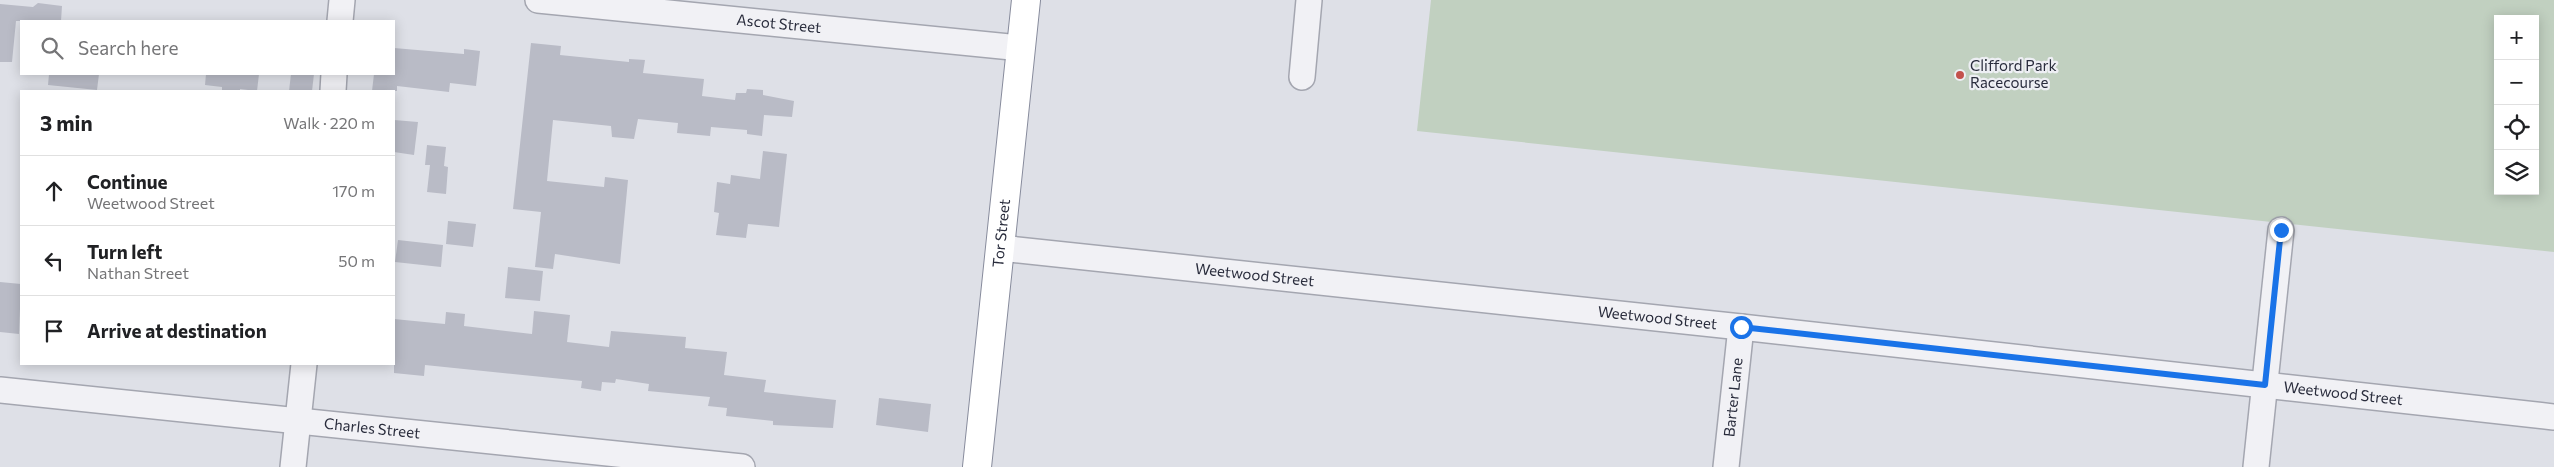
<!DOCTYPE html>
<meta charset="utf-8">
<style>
body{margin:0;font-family:Commissioner,sans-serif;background:#f6f6f6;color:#202124}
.controls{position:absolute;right:15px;top:15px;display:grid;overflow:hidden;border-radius:0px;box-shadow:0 2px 12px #0003}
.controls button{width:45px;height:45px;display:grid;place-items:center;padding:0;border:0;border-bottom:1px solid #e0e0e0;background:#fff;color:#202124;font:25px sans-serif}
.stop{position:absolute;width:15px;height:15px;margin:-11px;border:4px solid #1a73e8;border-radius:50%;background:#fff}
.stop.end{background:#1a73e8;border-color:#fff;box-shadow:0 1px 5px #0008}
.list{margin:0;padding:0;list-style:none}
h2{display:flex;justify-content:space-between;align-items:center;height:65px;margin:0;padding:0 20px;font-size:21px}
h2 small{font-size:16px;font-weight:400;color:#757577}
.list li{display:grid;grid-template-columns:32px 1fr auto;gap:15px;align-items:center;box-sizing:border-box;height:70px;padding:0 20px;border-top:1px solid #e0e0e0}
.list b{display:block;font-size:19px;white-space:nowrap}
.list p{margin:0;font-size:16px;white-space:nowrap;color:#757577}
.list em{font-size:16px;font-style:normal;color:#757577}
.icon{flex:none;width:28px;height:28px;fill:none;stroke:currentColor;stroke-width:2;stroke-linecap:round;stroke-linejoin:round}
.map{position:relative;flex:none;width:2554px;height:467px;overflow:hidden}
.search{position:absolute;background:#fff;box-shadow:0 2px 12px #0003;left:20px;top:20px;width:375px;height:55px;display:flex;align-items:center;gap:12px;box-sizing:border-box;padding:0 18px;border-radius:0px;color:#757577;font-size:19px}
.panel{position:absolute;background:#fff;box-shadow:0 2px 12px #0003;left:20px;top:90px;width:375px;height:275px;border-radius:0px}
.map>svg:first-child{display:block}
.green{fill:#c1d0c0;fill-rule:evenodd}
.building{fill:#b9bbc6}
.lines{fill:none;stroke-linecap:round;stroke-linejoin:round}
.minor-casing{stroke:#a4a6b0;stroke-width:28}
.highway-casing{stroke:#878b9c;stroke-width:30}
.minor{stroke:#f1f1f5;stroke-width:25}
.highway{stroke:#fff;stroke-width:28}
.route{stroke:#1a73e8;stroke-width:6}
.poi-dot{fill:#c3514c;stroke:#eeeff4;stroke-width:2}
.labels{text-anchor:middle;stroke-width:4.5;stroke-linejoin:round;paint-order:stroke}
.street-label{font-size:15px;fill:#292c3c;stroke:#eeeff4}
.poi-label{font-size:15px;fill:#292c3c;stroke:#eeeff4;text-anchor:start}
</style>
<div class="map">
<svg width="2554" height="467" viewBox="0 0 2554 467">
<rect width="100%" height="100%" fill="#dee0e7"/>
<path class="green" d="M1431,0H2554V252L1417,131ZM2498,19H2535V191H2498Z"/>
<g class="building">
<path d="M38,3L62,6L61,21H16L12,62H0V4L33,7Z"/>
<path d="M531,43L561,46L560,55L629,62V59L645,60L643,73L704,79L702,96L735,100L736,93H746L747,89L763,90V95L794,101L792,117L764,115L762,136L747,134V130L711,127L710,136L677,133L678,123L638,119L634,139L612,137L611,126L553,120L547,181L604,187L605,177L628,180L620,264L555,254L553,269L535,267L541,212L513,209Z"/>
<path d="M394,48L464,54V49L480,51L476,86L450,83L449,92L397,86V91H372L374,74H394Z"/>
<path d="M49,74H99L97,90L48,85Z"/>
<path d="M206,74H259L257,91L240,89V91H222V87L205,85Z"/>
<path d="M291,74H314L312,91H289Z"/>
<path d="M394,120L418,122L414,155L394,152Z"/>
<path d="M427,145L446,147L444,166L448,167L446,194L427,192L430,165H425Z"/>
<path d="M763,151L787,154L779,227L748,224L746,238L716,235L719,213L714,212L717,182L730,184L731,175L760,179Z"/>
<path d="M448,221L476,224L473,247L446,244Z"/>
<path d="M398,240L443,245L441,267L395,262Z"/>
<path d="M508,267L543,271L540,301L505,298Z"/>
<path d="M0,282L21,284L19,334L0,332Z"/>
<path d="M534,311L570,315L567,342L609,347L611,331L686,337L685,348L727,352L724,375L766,380L764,392L836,400L833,428L773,425V421L726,416L727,408L708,406L710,397L648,391L649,384L616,379L615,383L602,382L601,391L581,388L582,381L425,365L424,376L394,373V319L445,324L446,312L465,314L464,326L532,334Z"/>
<path d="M879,398L931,404L928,432L876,425Z"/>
</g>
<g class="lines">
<defs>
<g id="minor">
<path id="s1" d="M538,0L1021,48"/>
<path d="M340,21L342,0"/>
<path d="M1302,77L1309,0"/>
<path d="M333,91L334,74"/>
<path id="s2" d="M1000,248L1741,327L2554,417"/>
<path id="s3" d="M0,390L742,467"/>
<path d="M293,467L304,364"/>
<path id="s4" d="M1726,467L1741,327"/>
<path d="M2256,467L2281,230"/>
</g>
<g id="highway">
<path id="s5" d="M977,467L1026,0"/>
</g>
</defs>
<use href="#minor" class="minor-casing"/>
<use href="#highway" class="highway-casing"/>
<use href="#minor" class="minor"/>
<use href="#highway" class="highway"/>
</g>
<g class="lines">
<path class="route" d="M1741,327L2265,385L2281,230"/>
</g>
<circle class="poi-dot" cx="1960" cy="75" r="5"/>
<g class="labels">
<g class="street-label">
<text dy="5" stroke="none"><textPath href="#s1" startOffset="242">Ascot Street</textPath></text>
<text dy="5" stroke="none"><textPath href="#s5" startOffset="235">Tor Street</textPath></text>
<text dy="5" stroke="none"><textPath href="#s2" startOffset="256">Weetwood Street</textPath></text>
<text dy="5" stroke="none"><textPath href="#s2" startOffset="661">Weetwood Street</textPath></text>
<text dy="5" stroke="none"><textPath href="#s2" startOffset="1351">Weetwood Street</textPath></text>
<text dy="5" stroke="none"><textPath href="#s4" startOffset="70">Barter Lane</textPath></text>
<text dy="5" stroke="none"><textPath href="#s3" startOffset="374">Charles Street</textPath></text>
</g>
<g class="poi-label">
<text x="1970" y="71">Clifford Park<tspan x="1970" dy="17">Racecourse</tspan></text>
</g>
</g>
</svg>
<div class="controls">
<button>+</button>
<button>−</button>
<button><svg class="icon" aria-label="locate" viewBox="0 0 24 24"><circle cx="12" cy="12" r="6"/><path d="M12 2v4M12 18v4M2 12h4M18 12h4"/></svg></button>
<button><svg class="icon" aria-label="layers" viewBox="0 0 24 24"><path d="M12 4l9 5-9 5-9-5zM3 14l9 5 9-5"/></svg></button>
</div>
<div class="stop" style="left:1741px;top:327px"></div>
<div class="stop end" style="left:2281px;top:230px"></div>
<div class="search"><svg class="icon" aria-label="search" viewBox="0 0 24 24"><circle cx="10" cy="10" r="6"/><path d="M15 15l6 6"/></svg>Search here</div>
<section class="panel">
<h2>3 min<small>Walk · 220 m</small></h2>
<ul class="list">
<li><svg class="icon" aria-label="ahead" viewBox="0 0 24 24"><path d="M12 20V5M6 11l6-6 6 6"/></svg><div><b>Continue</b><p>Weetwood Street</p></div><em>170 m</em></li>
<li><svg class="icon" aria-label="left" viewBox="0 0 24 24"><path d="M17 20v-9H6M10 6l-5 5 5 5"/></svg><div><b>Turn left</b><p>Nathan Street</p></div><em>50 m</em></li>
<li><svg class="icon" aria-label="arrive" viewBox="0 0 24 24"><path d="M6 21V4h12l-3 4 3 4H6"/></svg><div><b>Arrive at destination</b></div></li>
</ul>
</section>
</div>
